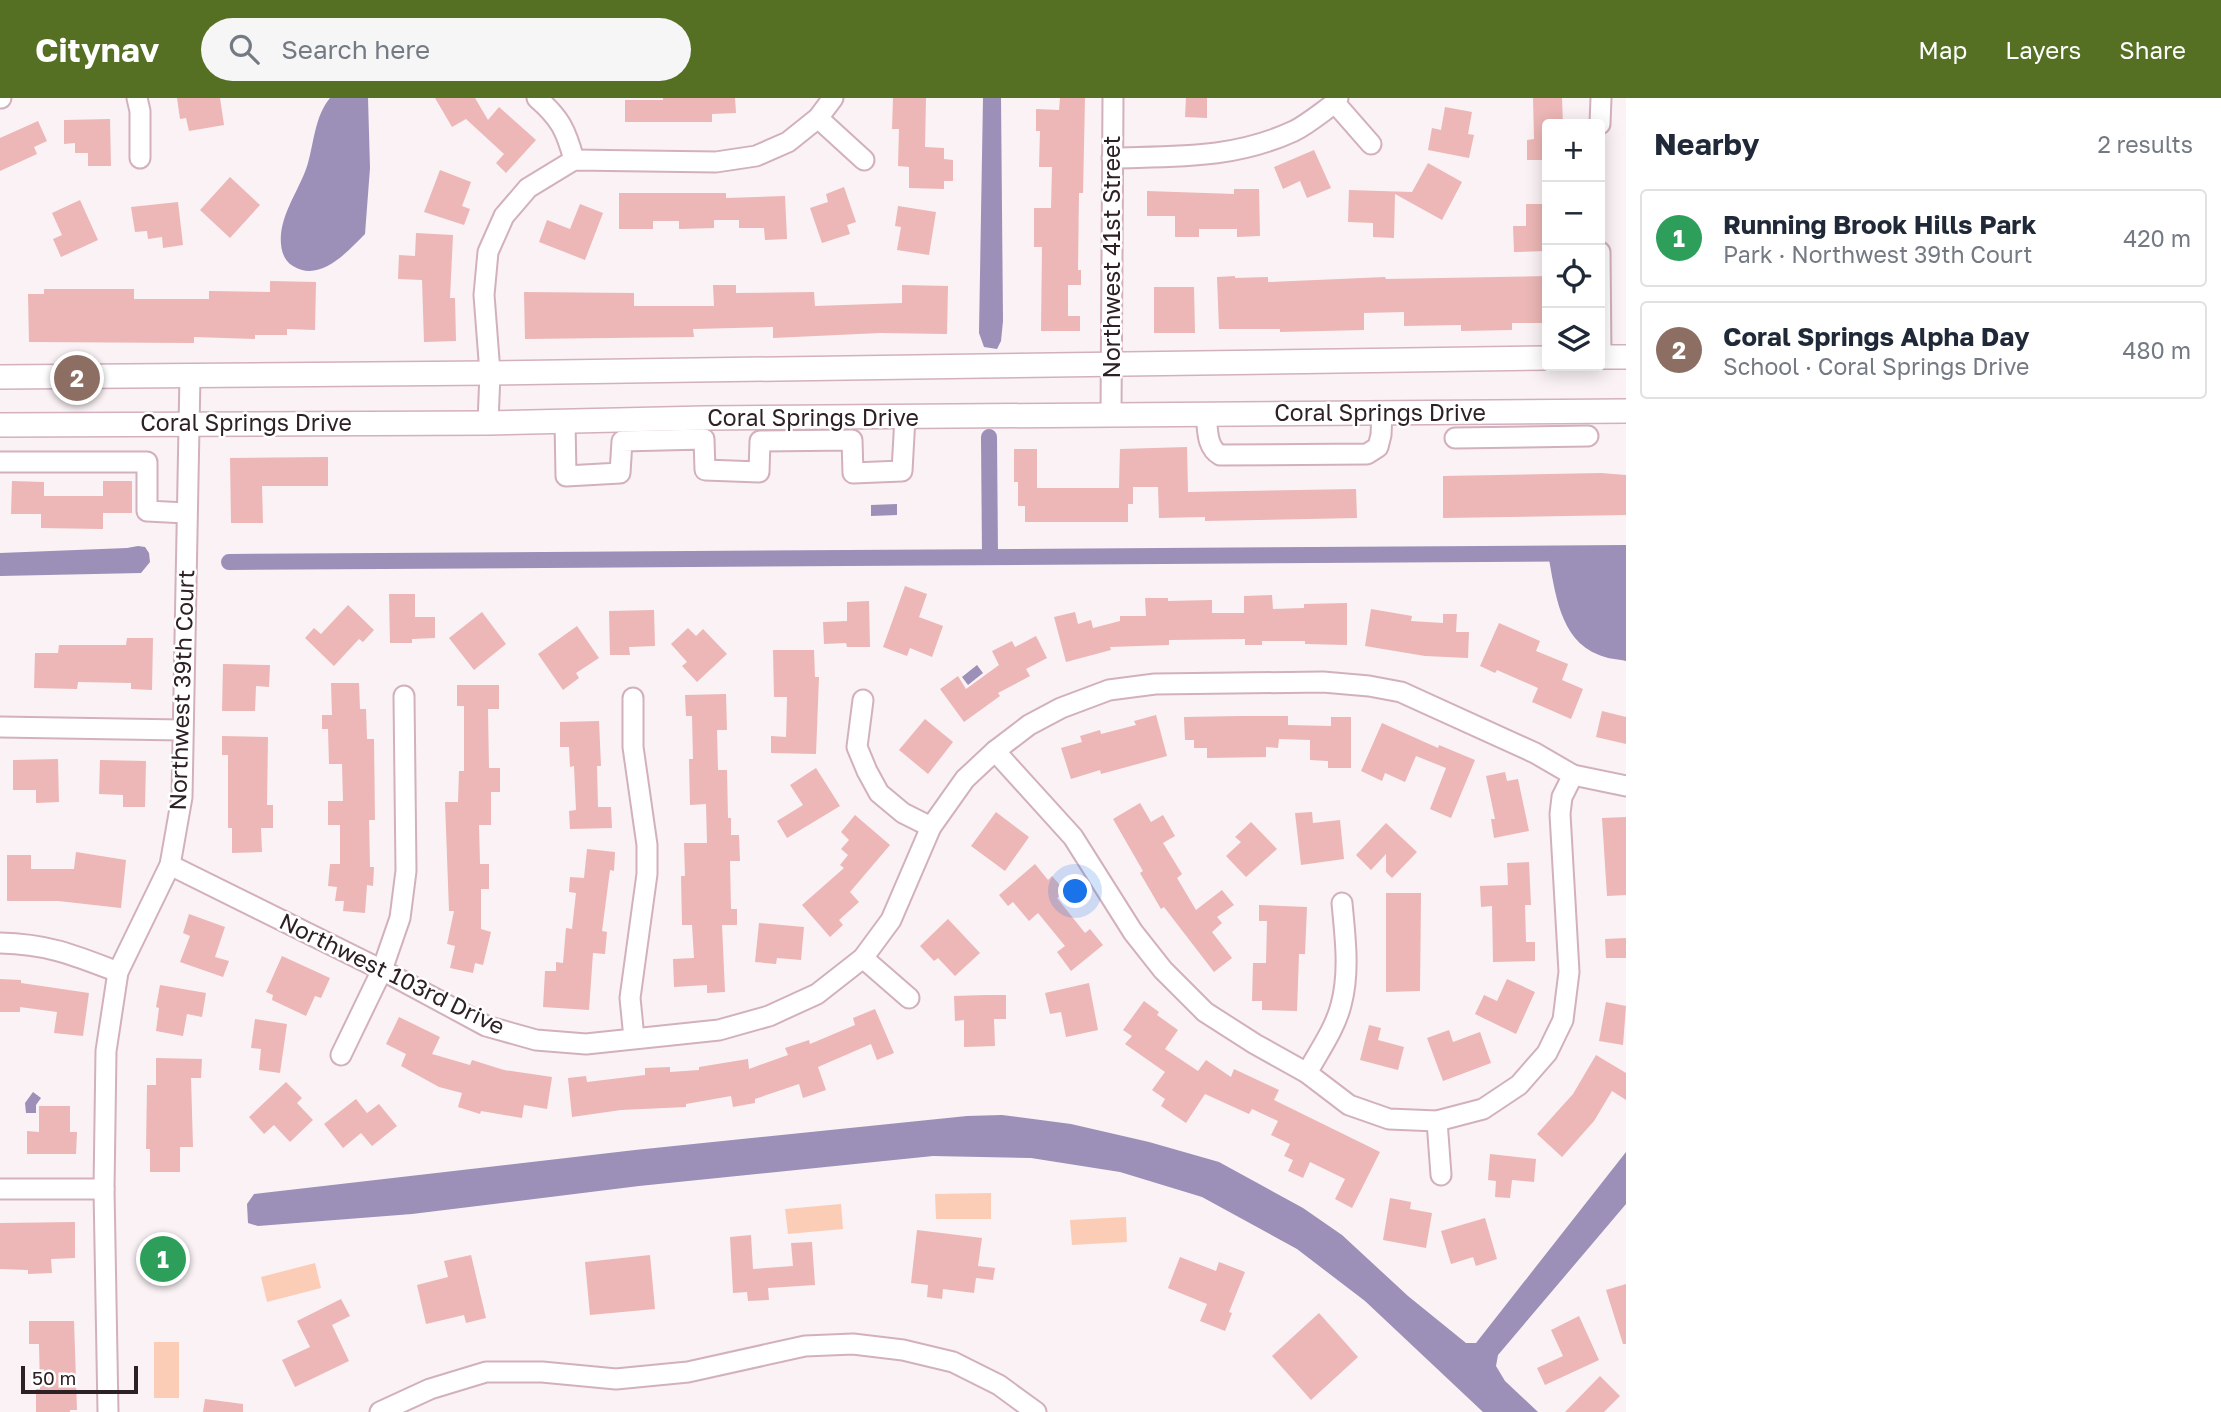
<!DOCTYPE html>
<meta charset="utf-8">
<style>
body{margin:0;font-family:"Golos Text",sans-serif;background:#f6f6f7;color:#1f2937}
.controls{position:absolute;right:21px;top:21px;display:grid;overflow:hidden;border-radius:7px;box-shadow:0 4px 18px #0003}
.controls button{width:63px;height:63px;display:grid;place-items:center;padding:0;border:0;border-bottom:2px solid #e0e1e3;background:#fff;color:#1f2937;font:35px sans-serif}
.scale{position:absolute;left:21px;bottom:18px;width:117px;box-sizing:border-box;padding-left:7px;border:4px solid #2e2126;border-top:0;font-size:19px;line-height:24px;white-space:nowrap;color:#2e2126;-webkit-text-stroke:5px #fff;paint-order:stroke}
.you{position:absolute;left:1076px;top:794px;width:24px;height:24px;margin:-18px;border:5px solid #fff;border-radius:50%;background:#1a73e8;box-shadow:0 0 0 10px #1a73e833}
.badge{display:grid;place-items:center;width:46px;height:46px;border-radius:50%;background:#557023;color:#fff;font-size:23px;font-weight:700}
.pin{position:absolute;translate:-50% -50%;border:4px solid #fff;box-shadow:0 2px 7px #0006}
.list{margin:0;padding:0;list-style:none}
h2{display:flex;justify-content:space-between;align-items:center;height:91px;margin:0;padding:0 28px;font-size:30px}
h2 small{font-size:23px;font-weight:400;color:#747a83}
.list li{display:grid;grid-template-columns:46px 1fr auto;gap:21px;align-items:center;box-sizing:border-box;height:98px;margin:0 14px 14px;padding:0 14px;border:2px solid #e0e1e3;border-radius:7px}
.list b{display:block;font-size:26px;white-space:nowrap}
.list p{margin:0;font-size:23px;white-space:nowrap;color:#747a83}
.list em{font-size:23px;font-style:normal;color:#747a83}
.icon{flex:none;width:38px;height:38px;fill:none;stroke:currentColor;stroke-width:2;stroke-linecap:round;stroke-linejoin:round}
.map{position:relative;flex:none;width:1626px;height:1314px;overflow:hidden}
header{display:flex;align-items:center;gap:42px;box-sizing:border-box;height:98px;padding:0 35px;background:#557023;color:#fff}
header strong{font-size:33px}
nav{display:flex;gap:38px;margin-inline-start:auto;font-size:24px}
.search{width:490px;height:63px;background:#f6f6f7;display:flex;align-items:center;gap:18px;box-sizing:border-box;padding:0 24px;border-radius:38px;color:#747a83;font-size:26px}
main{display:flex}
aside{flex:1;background:#fff}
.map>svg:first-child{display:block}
.green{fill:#fbcdb7}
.water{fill:#9c8fb8}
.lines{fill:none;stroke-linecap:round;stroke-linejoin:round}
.canal{stroke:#9c8fb8;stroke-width:16}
.building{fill:#ecb7b6}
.minor-casing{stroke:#d3b0bd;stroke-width:23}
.major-casing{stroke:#d3b0bd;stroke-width:26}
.minor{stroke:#fff;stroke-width:19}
.major{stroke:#fff;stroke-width:23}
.labels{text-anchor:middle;stroke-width:5;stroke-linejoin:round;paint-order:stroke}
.street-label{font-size:23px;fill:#2e2126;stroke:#fff}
</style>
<header>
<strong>Citynav</strong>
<div class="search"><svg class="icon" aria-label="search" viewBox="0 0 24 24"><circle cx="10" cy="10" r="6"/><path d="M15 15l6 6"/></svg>Search here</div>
<nav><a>Map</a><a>Layers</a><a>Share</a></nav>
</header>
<main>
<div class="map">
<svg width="1626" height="1314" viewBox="0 0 1626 1314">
<rect width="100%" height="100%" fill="#faf2f5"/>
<g class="green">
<path d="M991,1095V1121H936L935,1096Z"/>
<path d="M841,1106L843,1131L788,1136L785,1111Z"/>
<path d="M1126,1119L1127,1144L1072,1147L1070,1122Z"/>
<path d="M315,1165L321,1190L267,1204L261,1179Z"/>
<rect x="154" y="1244" width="25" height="56"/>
</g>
<g class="water">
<path d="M330,0H368L370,70L365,136C347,154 320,185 293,168C282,162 280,148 281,136C284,110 301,89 308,65C314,44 315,18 330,0Z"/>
<path d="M983,0H1001L1003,223L1001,243L997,251L984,249L979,235Z"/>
<path d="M897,406V417L871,418V407Z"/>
<path d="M138,448L145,449L149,455L150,464L141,475L0,478V455L127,450Z"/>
<path d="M1626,455V563C1617,561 1608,561 1599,557C1559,542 1555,492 1548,456Z"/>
<path d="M977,567L983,575L968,587L962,579Z"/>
<path d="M33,994L41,1000L36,1007V1015H26L25,1005Z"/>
<path d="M1002,1017L1071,1026L1149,1044L1219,1064L1303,1110L1342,1137L1408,1198L1466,1245H1476L1626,1054V1106L1498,1257L1496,1268L1505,1283L1538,1314H1483L1365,1203L1297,1151L1202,1099L1120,1074L1031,1060L933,1058L639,1088L412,1116L258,1128L248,1125L247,1106L254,1096L635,1052L967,1018Z"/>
</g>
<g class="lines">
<g class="canal">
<path d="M989,339L990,458"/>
<path d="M229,464L1626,455"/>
</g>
</g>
<g class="building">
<path d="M177,0H220L224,27L189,33L186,20L180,21Z"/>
<path d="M435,0H475L488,22L499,9L536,42L506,75L496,65L504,56L466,21L452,29Z"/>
<path d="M663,0H735L736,15L712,16V24H625V2H663Z"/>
<path d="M893,0H926L925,49L944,50V61L953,62V83H944V91L909,90V69L898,68L899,31H892Z"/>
<path d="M1060,0H1085L1083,95H1079L1078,172H1081V187H1068V218H1080V233H1041L1042,149H1034V110H1051L1052,69H1039L1040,33H1036V11L1059,12Z"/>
<path d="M1186,0H1207V20L1185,19Z"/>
<path d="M1533,0H1562L1563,26H1547V62H1527V42L1534,41Z"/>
<path d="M1445,9L1472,14L1468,36L1474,37L1469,60L1428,52L1432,30L1441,32Z"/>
<path d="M110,21L111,68H88V55H75V45L64,46V22Z"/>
<path d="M38,23L47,43L34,49L37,56L0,73V40Z"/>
<path d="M1314,52L1331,90L1307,100L1300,83L1283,91L1274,69Z"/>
<path d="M1428,65L1462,84L1442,122L1395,96L1394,140L1373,139V125L1348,124L1349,92L1412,94Z"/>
<path d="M440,72L471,84L462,108L470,111L464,127L424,114Z"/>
<path d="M230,79L260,107L230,140L200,112Z"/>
<path d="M844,89L856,124L847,127L850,136L822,145L810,110L828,104L826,96Z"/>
<path d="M1234,91H1259L1260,138L1237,139V131H1199V139H1175V118H1147V93L1234,96Z"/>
<path d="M619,95H726V100L785,98L787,141L765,142L764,130H739V122H714V130L679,131V123H653V131H619Z"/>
<path d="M80,102L98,142L61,159L53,141L62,137L52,115Z"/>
<path d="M178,104L183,147L163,150L162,139L148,141L147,133L135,134L131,109Z"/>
<path d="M580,106L603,115L585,162L539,144L547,122L570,131Z"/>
<path d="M1526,106H1547V153L1514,154L1513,128H1526Z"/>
<path d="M898,108L936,114L929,157L897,152L901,129L895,128Z"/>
<path d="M416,135L453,137L450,200H455L456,243L424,244L422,182L398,181L399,157L415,158Z"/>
<path d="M1235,178V180L1268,179V184L1385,179L1386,181L1547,178V225H1512V232L1461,233V227L1404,228V214L1364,215V232L1280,234V231H1219L1217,179Z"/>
<path d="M270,183L316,184L315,232L287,231V237H255V241L194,239V245L29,244L28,196H44V191H134V201H209V193L270,194Z"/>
<path d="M713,187H736V195L814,194L815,208L902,205V187L948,188L947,236L880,235L773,240V229L693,231L694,239L525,241L524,194L634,195V208H714Z"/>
<path d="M1154,189H1194L1195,235H1154Z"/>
<path d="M1187,349L1188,394L1356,391L1357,420L1205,423V419L1159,420L1158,389H1133V406H1128V424H1025V408H1018V384H1014V351H1037V390H1119L1120,351Z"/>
<path d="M328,359V388H262L263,425H231L230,360Z"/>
<path d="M1601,375L1626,377V417L1443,420V378Z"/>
<path d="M12,383L44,384V398H103V383H132V415H103V431L41,430V416H11Z"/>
<path d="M905,488L927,496L919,519L943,528L932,559L910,550L907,558L883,549Z"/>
<path d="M389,496H415V519H435V540L412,541V545H390Z"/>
<path d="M1272,497L1273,511L1304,510V506L1347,505V547L1305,546V543H1262V547H1245V541L1169,542V547L1110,549L1111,552L1066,564L1054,519L1075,514L1078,526L1091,522L1093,530L1120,523V518H1146L1145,500H1168V503L1212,502V515H1244V498Z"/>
<path d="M869,503L870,549H847L846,545L824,546L823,524L847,523V504Z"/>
<path d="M348,507L374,532L363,544L359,541L334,568L305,540L314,530L321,536Z"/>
<path d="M1371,511L1412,518L1411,523L1443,525V516H1457L1456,534H1469L1468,560L1425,558L1365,548Z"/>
<path d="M654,512L655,548L629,549L630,557H610L609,513Z"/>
<path d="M482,514L506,546L474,572L449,540Z"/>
<path d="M1499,525L1540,543L1536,553L1568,566L1562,582L1583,591L1571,621L1532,604L1538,590L1497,572L1495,575L1480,568Z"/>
<path d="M577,528L599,560L576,575L579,580L563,592L538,556Z"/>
<path d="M688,530L696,538L703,531L727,556L697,584L682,568L687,564L671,546Z"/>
<path d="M1036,538L1047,560L1026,571L1030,578L998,595L1000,598L964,624L940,591L958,578L966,591L999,567L992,553L1012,543L1015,549Z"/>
<path d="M127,540H153L152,592L131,591V585L78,584L77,591L34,590L35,555H58L59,547H126Z"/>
<path d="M773,552H814L815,579H819L816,656L771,655V638L786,639L787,599H774Z"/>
<path d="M223,566L270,567L269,589L256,588L255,613H222Z"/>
<path d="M331,585H359L360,611H366L367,641H374L375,722H369L370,769H374L373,788L367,787L365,815L343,813L344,803H335L337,789L328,788L330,766H340V727H328V703H343L342,666H329L328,631H322V617H332Z"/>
<path d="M457,587H499V611H488L489,670H500V694H491V727H479L480,766H489V791H481V831L491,834L483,867L475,865L473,875L450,870L455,848L447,846L454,813H449L445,704H458L459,673H464V608H457Z"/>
<path d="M726,596L727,632H717L718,672H727L728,720H731V737H739L740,763H730L731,811H737V827H722L725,894L707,895V887L674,889L673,861L694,860L692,827H682L681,778H685L684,745H707L706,706L690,707L689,661H693L692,618H686L685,597Z"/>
<path d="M1602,613L1626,619V646L1596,639Z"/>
<path d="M1156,617L1167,658L1101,676L1100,672L1071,681L1061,650L1082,644L1080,638L1100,632L1101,636L1136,627L1134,623Z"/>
<path d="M1240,618H1288V627L1331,628V619H1351V670H1328V663L1310,662V642L1279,641L1278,650L1266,649V659L1207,660V650H1194V642H1185L1184,619Z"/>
<path d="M925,621L953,644L928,676L899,652Z"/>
<path d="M599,623L601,668H597L598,709H611L612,730L570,731L569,713L576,712L574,668L570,669L569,649H560V624Z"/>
<path d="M1382,625L1438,650L1439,647L1475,662L1451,720L1430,711L1446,670L1416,658L1405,684L1385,675L1382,683L1361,673Z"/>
<path d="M222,638L268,639L267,707H273V730H261L262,754L232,755V730H228V657H222Z"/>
<path d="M58,661L59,704L36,705V692H13V662Z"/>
<path d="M100,662L146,663L145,709H123V697L99,696Z"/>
<path d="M816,670L840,708L787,740L777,723L803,707L790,687Z"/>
<path d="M1505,674L1507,683L1518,681L1529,733L1494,740L1491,721H1495L1486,678Z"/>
<path d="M1140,705L1151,724L1163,717L1175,738L1163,745L1182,776L1177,780L1196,812L1222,792L1234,807L1217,819L1222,825L1212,834L1232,860L1214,874L1164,809L1161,811L1140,775L1143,773L1113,721Z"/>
<path d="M996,714L1029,739L1005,773L971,748Z"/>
<path d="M1312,714L1313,725L1340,722L1344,761L1301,767L1295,715Z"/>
<path d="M855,717L890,747L850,794L859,804L839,822L843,827L830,839L802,807L844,770L840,767L848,757L841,751L849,742L841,734Z"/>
<path d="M1626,719V797L1607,798L1602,720Z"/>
<path d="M1251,724L1277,751L1246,779L1226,758L1241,744L1235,739Z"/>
<path d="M1386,725L1417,754L1392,780L1386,774V756L1371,772L1356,757Z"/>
<path d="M587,751L615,754L614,773L610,772L602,833L607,834L605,856L593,855L589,912L543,909L545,873H556V864L563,865L566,830L572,831L576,795L569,794L570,779L584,780Z"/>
<path d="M76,754L126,762L121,810L58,803H7V757H31V771H74Z"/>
<path d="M1529,764L1531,807H1525L1526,844H1535V863L1493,864L1492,808L1481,809L1480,788L1508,787L1507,765Z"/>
<path d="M1035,766L1048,782L1052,778L1065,793L1057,800L1085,835L1090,831L1103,847L1071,873L1057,854L1065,848L1038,815L1029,823L1013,804L1008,808L999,797Z"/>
<path d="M1386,795H1421L1420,893L1386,894Z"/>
<path d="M1259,807L1307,809L1305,856H1299L1297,913L1262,912V903H1252L1253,865H1266L1267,823H1259Z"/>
<path d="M189,816L225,829L215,859L229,863L223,879L180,864L190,838L183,835Z"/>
<path d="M948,821L980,855L955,878L938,860L934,863L920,848Z"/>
<path d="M759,825L804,829L801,862L777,860L776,866L755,864Z"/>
<path d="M1626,840V860H1606L1605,841Z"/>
<path d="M282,858L330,880L321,900L315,898L306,918L272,902L273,897L266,894Z"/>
<path d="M0,881L21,882V885L89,895L83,938L54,935L57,914L20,909V914H0Z"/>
<path d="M1507,881L1535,894L1516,936L1475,916L1484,897L1497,903Z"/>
<path d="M1089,885L1098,932L1066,939L1061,914L1050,916L1045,895Z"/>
<path d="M160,887L206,895L202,919L187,916L183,938L156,933L159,910L156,909Z"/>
<path d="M986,897H1006V921H994L995,948L964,949V922L955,923L954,898Z"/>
<path d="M1144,903L1159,914L1157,917L1178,932L1165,951L1198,973L1206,962L1231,979L1234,971L1279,992L1274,1002L1380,1054L1352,1110L1335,1101L1345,1081L1310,1064L1303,1080L1288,1073L1293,1062L1284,1058L1290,1046L1271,1037L1278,1023L1252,1011L1249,1016L1205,996L1186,1025L1161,1008L1165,1001L1152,992L1165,974L1125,946L1132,938L1123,932Z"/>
<path d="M1606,904L1626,908L1623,947L1599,943Z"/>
<path d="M875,911L894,955L877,962L871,946L818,969L826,992L803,1000L799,986L755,1001V1005L733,1009L731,998L686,1006V1009L621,1012L572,1019L568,980L586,978L587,984L645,977V970L670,969V974L699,972V969L748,961L749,971L788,957L785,950L809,942L810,946L855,927L853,920Z"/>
<path d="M399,919L440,939L432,956L470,967L472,962L504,972L552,979L547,1011L524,1007L522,1020L481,1013L480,1016L458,1009L462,995L439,989L401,968L406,956L386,946Z"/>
<path d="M255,921L287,926L280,975L259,972L261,951L251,950Z"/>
<path d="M1369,927L1381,930L1378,942L1404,949L1398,972L1360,962Z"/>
<path d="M1449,932L1453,944L1480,934L1491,965L1443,983L1427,940Z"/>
<path d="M1596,957L1626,975V1002L1612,993L1594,1023L1562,1059L1537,1036L1573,996Z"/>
<path d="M156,960L202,961L201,980H191L193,1049H180V1074H150V1051H146L147,987H156Z"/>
<path d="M286,984L302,1000L297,1005L313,1022L290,1044L274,1027L264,1036L249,1019Z"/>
<path d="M356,1001L367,1015L379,1006L397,1028L372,1048L361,1035L343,1050L324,1026Z"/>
<path d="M39,1008H70V1034H77L76,1056H27V1033L39,1034Z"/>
<path d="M1490,1056L1536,1061L1534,1084L1512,1082L1510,1100L1495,1099L1496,1083L1488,1082Z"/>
<path d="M1390,1100L1411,1104L1410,1111L1432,1115L1426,1150L1383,1142Z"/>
<path d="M1485,1120L1497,1161L1476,1168L1473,1159L1451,1166L1441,1133Z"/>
<path d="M75,1124V1160L51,1161L52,1175L28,1176V1172L0,1171V1125Z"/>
<path d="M917,1132L982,1140L978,1168L995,1170L993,1182L976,1180L974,1195L943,1191L942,1201L927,1199L928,1187L911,1185Z"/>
<path d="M751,1137L753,1171L793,1168L791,1145L812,1144L815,1187L768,1190L769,1202L748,1203L747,1194L733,1195L730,1139Z"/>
<path d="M471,1157L486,1220L466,1225L464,1217L426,1226L417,1187L448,1179L444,1163Z"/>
<path d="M650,1157L655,1211L590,1217L585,1164Z"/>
<path d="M1180,1159L1216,1173L1219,1164L1245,1174L1229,1214L1232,1215L1225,1233L1200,1223L1207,1206L1168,1190Z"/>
<path d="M1626,1186V1246H1623L1606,1192Z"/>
<path d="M341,1201L350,1218L332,1227L349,1263L295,1289L282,1262L310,1249L297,1223Z"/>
<path d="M1319,1215L1358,1259L1311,1302L1272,1258Z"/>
<path d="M1579,1218L1599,1262L1545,1287L1537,1270L1563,1258L1551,1232Z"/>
<path d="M29,1223H74L77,1312H70V1314H36V1291H40L39,1246H29Z"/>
<path d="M1600,1278L1620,1298L1604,1314H1565Z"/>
<path d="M205,1301L243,1306V1314H203Z"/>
</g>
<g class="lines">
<defs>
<g id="minor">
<path d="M0,0H1"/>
<path d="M137,0L140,13V60"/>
<path d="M537,0C560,20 566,32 574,62"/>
<path d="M1335,5L1371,46"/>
<path d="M818,20L864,62"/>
<path d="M1600,26L1601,0"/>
<path d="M1112,60C1178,58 1233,61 1294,33C1308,26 1322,14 1335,5L1338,0"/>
<path d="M1600,154L1601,259"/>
<path d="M1111,317L1113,0"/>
<path d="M1206,317C1208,331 1206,349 1220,357L1367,356L1378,349L1381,337L1382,315"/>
<path d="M565,323L566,378L620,375L622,343L704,341L705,372L759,374L760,343L852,342L853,375L902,373L905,319"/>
<path d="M488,325L490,275L484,197L488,154L504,118L528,90L574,62L716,64L756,58L788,44L818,20L833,0"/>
<path d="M1455,340L1588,338"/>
<path d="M0,364H147V413L186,415"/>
<path d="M633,600V649L647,747V776L630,900L634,940"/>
<path d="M863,602L857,649L867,673L879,695L903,715L931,729"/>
<path d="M0,629L182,632"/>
<path d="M995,653L1073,739L1133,834L1163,872L1205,914L1255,946L1307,975L1349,1007L1389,1021L1437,1023L1483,1011L1519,987L1547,955L1563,922L1569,874L1560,716L1562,699L1573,677"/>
<path d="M170,767L382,872L486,928L536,942L586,946L719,932L769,918L817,896L863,860L891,822L931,729L965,681L995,653L1029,627L1061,610L1109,592L1155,586L1323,584L1369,588L1401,594L1535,655L1573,677L1626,688"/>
<path d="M0,845C48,846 74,857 118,874"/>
<path d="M863,860L909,900"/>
<path d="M341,957L382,872L400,820L406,773L404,598"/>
<path d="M1307,975C1319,953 1335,931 1341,907C1350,874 1345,838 1342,805"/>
<path d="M1437,1023L1441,1077"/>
<path d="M0,1091H104"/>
<path d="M108,1314L104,1091L106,953L118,874L170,767L182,699L190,277"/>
<path d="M380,1314L430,1291L486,1274H542L616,1281L688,1274L805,1248L853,1246L903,1252L953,1264L999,1287L1036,1314"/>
</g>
<g id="major">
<path d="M1600,259H1626"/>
<path d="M0,279L490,275L1547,260"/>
<path d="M0,327L488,325L705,320L1626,313"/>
</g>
</defs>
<use href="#minor" class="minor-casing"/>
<use href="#major" class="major-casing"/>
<use href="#minor" class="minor"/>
<use href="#major" class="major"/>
</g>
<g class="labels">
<g class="street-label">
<text transform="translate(1112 159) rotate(-90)" y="8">Northwest 41st Street</text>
<text x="1380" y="323">Coral Springs Drive</text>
<text x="813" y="328">Coral Springs Drive</text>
<text x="246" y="333">Coral Springs Drive</text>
<text transform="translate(182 592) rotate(-88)" y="8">Northwest 39th Court</text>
<text transform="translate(392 876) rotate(26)" y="8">Northwest 103rd Drive</text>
</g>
</g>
</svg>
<div class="controls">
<button>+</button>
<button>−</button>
<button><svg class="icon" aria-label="locate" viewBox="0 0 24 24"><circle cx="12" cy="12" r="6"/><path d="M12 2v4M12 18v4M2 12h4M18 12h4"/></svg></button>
<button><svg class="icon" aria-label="layers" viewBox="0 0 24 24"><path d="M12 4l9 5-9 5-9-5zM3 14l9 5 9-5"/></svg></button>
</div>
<div class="scale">50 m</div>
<div class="you"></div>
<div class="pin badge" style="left:163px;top:1161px;background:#2e9e5b">1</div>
<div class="pin badge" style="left:77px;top:280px;background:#8d6e63">2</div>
</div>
<aside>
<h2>Nearby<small>2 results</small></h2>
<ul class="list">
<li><span class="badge" style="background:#2e9e5b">1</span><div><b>Running Brook Hills Park</b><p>Park · Northwest 39th Court</p></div><em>420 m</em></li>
<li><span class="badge" style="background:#8d6e63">2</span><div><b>Coral Springs Alpha Day</b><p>School · Coral Springs Drive</p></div><em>480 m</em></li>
</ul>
</aside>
</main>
